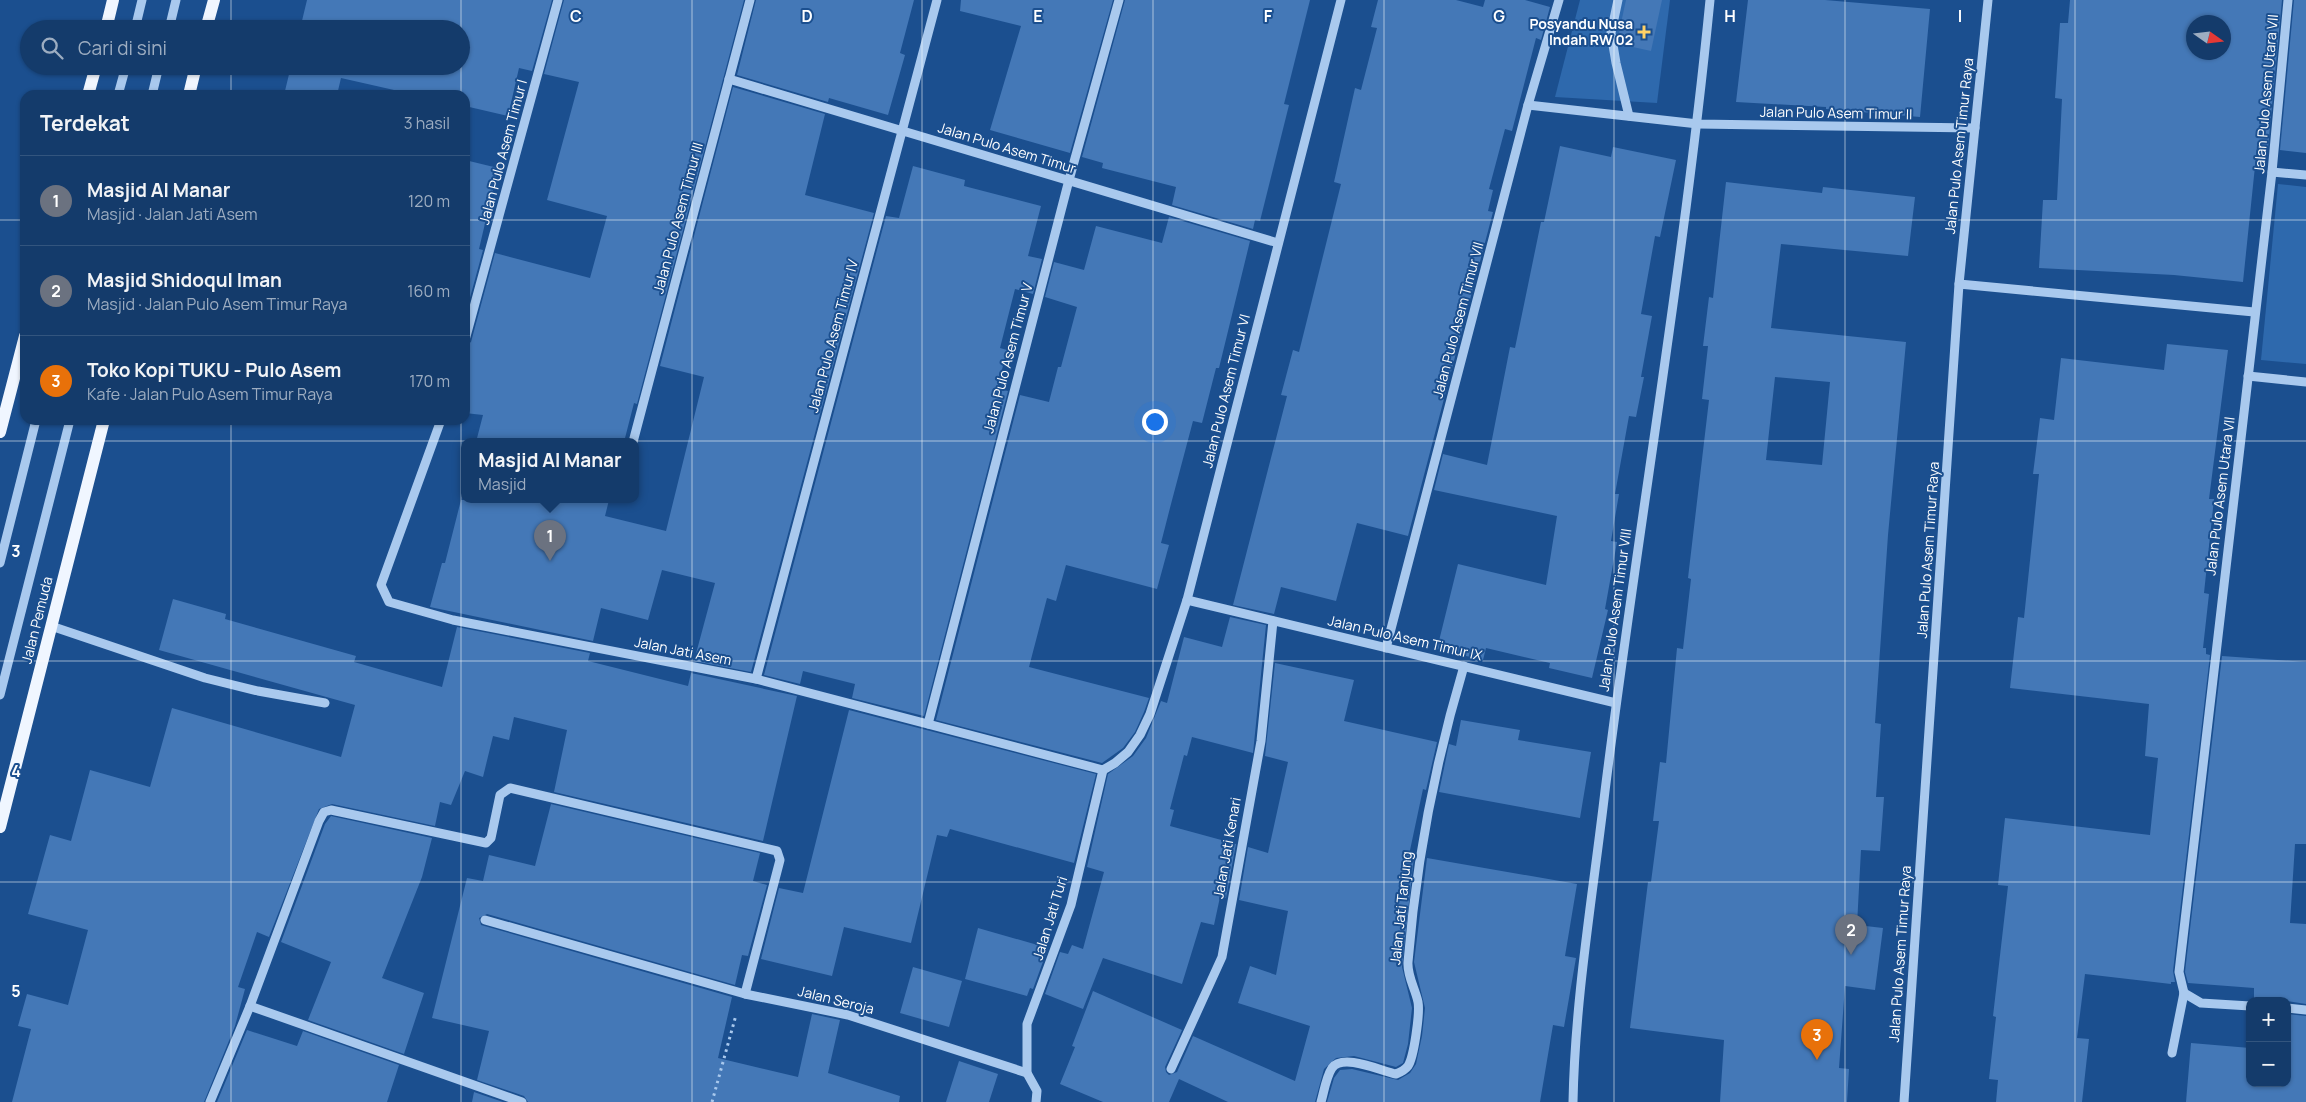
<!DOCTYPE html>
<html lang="id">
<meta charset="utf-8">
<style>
body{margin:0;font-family:Manrope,sans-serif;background:#1d4271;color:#f1f3f6}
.controls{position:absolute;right:15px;bottom:15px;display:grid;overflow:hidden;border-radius:10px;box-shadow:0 1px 4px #0004}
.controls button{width:45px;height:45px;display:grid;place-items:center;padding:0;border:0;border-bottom:1px solid #33557e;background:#143b6b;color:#f1f3f6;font:25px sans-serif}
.compass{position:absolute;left:2186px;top:15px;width:45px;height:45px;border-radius:50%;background:#143b6b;box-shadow:0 1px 4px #0004;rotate:104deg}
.you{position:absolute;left:1154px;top:421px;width:18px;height:18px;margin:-12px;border:4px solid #fff;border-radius:50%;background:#1a73e8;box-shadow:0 0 0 8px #1a73e833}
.badge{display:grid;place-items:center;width:32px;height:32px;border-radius:50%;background:#bca0f2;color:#fff;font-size:16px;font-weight:700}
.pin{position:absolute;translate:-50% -41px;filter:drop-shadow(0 1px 2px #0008)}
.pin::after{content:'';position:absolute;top:26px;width:18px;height:15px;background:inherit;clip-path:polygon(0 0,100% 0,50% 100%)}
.popup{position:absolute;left:461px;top:438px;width:178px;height:65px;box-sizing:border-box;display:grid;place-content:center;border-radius:10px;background:#143b6b;filter:drop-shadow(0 1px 4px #0005);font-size:16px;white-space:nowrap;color:#9dadc1}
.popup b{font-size:19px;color:#f1f3f6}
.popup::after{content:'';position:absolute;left:50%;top:100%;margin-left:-10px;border:10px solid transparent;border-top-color:#143b6b}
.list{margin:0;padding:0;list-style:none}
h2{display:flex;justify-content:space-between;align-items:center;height:65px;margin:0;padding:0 20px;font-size:21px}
h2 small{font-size:16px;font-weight:400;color:#9dadc1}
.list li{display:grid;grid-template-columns:32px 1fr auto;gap:15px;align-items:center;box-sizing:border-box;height:90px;padding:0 20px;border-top:1px solid #33557e}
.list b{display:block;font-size:19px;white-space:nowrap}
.list p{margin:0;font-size:16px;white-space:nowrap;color:#9dadc1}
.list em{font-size:16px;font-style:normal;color:#9dadc1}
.icon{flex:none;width:28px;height:28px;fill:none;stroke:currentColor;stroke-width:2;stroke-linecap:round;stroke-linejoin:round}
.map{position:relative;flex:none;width:2306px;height:1102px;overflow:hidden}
.search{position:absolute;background:#143b6b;box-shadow:0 1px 4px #0004;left:20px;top:20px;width:450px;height:55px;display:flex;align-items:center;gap:12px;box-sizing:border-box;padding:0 18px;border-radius:28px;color:#9dadc1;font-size:19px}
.panel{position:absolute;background:#143b6b;box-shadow:0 1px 4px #0004;left:20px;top:90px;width:450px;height:335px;border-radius:15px}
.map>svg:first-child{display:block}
.green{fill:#2e69ad}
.building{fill:#4478b7;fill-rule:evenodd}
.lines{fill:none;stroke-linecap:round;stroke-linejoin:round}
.path{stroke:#a9c9ee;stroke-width:3;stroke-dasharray:2.5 4;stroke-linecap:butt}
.minor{stroke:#a9c9ee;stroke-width:9}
.major{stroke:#f0f6ff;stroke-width:12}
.grid{fill:none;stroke:#fff;stroke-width:1;stroke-opacity:0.55}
.poi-dot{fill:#ffd166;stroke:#1b4f8f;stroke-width:2}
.labels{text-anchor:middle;stroke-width:4;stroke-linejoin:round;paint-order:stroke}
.poi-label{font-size:14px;font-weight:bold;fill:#fff;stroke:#1b4f8f;text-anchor:end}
.street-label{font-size:14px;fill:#fff;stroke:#1b4f8f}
.grid-label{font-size:16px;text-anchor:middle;font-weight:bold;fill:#fff;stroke:#1b4f8f;stroke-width:4;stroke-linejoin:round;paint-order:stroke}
</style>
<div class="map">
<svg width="2306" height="1102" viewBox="0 0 2306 1102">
<rect width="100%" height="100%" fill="#1b4f8f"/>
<g class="green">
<path d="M1580,0H1670L1657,103L1555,97Z"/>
<path d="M2278,184L2306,187V364L2261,360Z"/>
</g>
<g class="building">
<path d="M307,0H552L532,71L519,68L508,116L465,106V95H416L341,78L337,95H284L291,66H461V29H300Z"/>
<path d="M564,0H744L637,404L634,403L624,442H476L483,415L465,413V346L471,342L495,253L590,278L607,216L547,200L579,82L544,74Z"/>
<path d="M756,0H914L900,53L905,55L888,115L829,98L828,102L737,75Z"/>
<path d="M961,0H1113L1070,153L990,130L1021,26L960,11Z"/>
<path d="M1125,0H1310L1284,104L1289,105L1260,221L1255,220L1253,229L1172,205L1176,187L1102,168L1103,163L1082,157Z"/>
<path d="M1378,0H1456L1483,7L1485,0H1525L1550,7L1541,40L1536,38L1512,131L1505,129L1489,189L1493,190L1488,211L1493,212L1408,536L1357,523L1336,601L1281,587L1274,614L1233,605L1287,396L1281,395L1293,350L1299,352L1341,184L1334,182L1355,88L1361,90L1377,28L1371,27Z"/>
<path d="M1626,0H1662L1651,51L1619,44L1618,37Z"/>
<path d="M1748,0H1825L1930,9L1920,117L1826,109V107L1736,102Z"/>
<path d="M2070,0H2282L2268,148L2257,147L2243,282L2174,275L2039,268L2043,200H2057L2062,99L2055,98L2060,23H2068ZM2194,22H2224V52H2194Z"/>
<path d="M2294,0H2306V153L2280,150Z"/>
<path d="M733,87L825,114L805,195L874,213L751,672L694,661L715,583L662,570L648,620L601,608L593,641L430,607L442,563H445L461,500H609L605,516L666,531L704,377L660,366Z"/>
<path d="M1560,146L1611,157L1613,147L1676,160L1660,237L1655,236L1641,314L1652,316L1641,377H1644L1636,417L1629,416L1615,494H1619L1611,541L1617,542L1605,609L1608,610L1592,678L1549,668L1550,663L1486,648L1483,660L1437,649L1458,564L1546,585L1557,516L1434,490L1443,454L1487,465L1510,347L1515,348L1541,222H1544Z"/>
<path d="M465,160L498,168L479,249L483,250L465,316Z"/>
<path d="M913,166L965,180L964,186L1041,206L1028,256L1042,259L1033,294L1015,289L1000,348L1007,350L997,389L1008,391L924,716L852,698L855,684L803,671L800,684L764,675L886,216L899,218Z"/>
<path d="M1726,182L1822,193L1823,187L1915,197L1908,256L1781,244L1771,328L1906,342L1888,535L1875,723L1881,724L1876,797H1884L1880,851L1861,850L1857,925L1883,928L1875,990L1845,986L1839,1068L1849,1069L1847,1102H1720L1724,1040L1630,1028L1648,882H1651L1659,821H1653L1660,762L1666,763L1677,648L1683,649L1691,579L1688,578L1709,400L1702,399L1708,346H1703L1709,297L1713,298ZM1775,377L1830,382L1822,465L1766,460Z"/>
<path d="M1169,217L1250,241L1219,368H1216L1202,423L1193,421L1171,504L1161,543L1169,545L1157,589L1066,565L1056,601L1047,598L1029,667L1149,698L1144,712L1135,732L1123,748L1102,763L936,720L1020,395L1049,402L1058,367H1061L1077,307L1045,297L1054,262L1084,270L1096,226L1162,243Z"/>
<path d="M2167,344L2228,350L2209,499H2214L2204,593L2209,594L2203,648H2206V654L2210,655L2173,971L2175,982H2171V984L2085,974L2077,1038L2089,1039L2082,1102H1996L1998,1080L1989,1079L1996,1017L1993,1016L2008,886L1998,885L2005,818L2150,835L2158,758L2145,756L2149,704L2010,688L2018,617L2024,618L2039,474H2033L2040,418L2054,420L2061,358L2164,370Z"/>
<path d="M173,599L226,614L225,619L356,656L354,662L442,687L457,627L590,653L588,661L688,686L691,673L797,696L763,841L554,792L567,730L514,717L509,740L493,736L483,777L465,771L451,805L440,802L435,826L332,804L319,809L269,937L257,932L238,987L245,989L235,1026L204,1102H12L31,1029L18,1026L27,994L68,1005L88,930L28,914L50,835L71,841L90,770L150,787L172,708L341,757L355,705L159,650Z"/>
<path d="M1230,617L1266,625L1253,753L1192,737L1187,756L1184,755L1170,809L1174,810L1170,826L1236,844L1226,898L1220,897L1214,925L1201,922L1182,984L1103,958L1083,1009L1045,994L1060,952L1068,954L1072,945L1083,949L1104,872L1087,867L1108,774L1133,756L1146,738L1161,701L1167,703L1184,637L1222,647Z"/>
<path d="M2222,656L2306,662V844H2295L2290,923L2306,924V1004L2287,1001H2254V988L2188,983L2185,972Z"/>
<path d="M1275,663L1354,680L1344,721L1437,742L1426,790L1423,789L1409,855L1414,856L1402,967L1412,1008L1408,1044L1403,1063L1396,1067L1354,1056L1336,1058L1324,1069L1315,1102H1228L1179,1079L1169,1102H1103L1060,1084L1075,1047L1072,1046L1093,991L1182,1030L1165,1067L1166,1072L1169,1075L1177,1072L1193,1036L1295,1081L1310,1026L1238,1003L1250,966L1276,975L1288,911L1239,900L1248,847L1268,853L1288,762L1265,756Z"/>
<path d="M849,710L1096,774L1074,863L950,829L947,837L937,835L911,943L844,927L832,976L761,959L779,888L803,893Z"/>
<path d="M1461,720L1520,730L1518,740L1591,752L1580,818L1439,792L1449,744L1456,746Z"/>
<path d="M551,804L760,853L753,881L767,885L748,956L742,955L735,985L487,914L479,918L481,925L732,997L718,1058L798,1077L812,1014L840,1020L828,1073L900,1096L899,1102H528L524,1096L477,1080L489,1031L432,1018L467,878L483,881L489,855L535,866Z"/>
<path d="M331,816L432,838L422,877L382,978L424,993L404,1054L308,1020L331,962L281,942L325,824Z"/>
<path d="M1427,858L1577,884L1565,956L1576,958L1564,1027L1553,1025L1540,1102H1327L1334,1078L1340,1070L1352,1069L1398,1080L1410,1073L1416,1064L1422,1036L1425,1008L1414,962Z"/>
<path d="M978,928L1048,948L1033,989L1030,988L1027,996L965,979Z"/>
<path d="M913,967L962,981L949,1027L900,1013Z"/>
<path d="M2287,1014L2306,1016V1102H2186L2191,1043L2250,1048V1083H2287Z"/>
<path d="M247,1030L297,1046L303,1031L399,1065L387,1102H217Z"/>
<path d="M959,1061L998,1074L989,1102H946Z"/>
<path d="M474,1092L503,1102H472Z"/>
</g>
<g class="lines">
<path class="path" d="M712,1102L736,1015"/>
<g class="minor">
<path d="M1618,0L1611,33L1616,63L1629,116"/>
<path d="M135,29L142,0"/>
<path d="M169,29L176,0"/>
<path d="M729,79L1278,243"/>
<path d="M118,95L126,66"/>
<path d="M152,95L159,66"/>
<path d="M1528,105L1698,124L1975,128"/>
<path d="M2272,172L2306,175"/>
<path d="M1959,284L2254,312"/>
<path d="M465,340L558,0"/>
<path d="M2248,376L2306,382"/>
<path d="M441,420L381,585L389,602L453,620L756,679L1103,770"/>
<path d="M633,442L750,0"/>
<path d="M0,563L36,420"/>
<path d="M1187,600L1616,703"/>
<path d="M51,626L205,678L258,691L325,703"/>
<path d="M1386,648L1528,105L1559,0"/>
<path d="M756,679L937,0"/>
<path d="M0,695L70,420"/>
<path d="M928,724L1069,180L1119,0"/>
<path d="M1103,770L1115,763L1128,752L1140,735L1150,714L1187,600L1341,0"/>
<path d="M485,920L745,994L848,1015L1027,1073"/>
<path d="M2184,993L2179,972L2272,172L2288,0"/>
<path d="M2184,993L2201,1003L2250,1006"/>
<path d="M250,1006L522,1102"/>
<path d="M2287,1008L2306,1010"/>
<path d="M2172,1053L2184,993"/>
<path d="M1171,1069L1222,957L1261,741L1273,621"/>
<path d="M210,1102L250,1006L319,821L324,812L331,810L486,843L491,838L500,795L510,788L777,851L780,860L745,994"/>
<path d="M1036,1102L1037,1091L1027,1073V1024L1071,905L1103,770"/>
<path d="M1321,1102C1324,1092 1326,1077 1332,1068C1343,1053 1381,1071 1396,1074C1401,1072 1405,1070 1408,1066C1414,1057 1420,1013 1418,1002C1415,988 1407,976 1408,962C1416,862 1435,763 1464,666"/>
<path d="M1573,1102C1575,998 1593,894 1605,791C1638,527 1684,265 1710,0"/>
<path d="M1904,1102L1959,284L1988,0"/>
</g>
<g class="major">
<path d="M106,29L113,0"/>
<path d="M206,29L214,0"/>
<path d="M88,95L96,66"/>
<path d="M189,95L196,66"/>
<path d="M0,432L25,336"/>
<path d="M0,827L104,420"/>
</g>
</g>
<path class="grid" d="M231,0V29M461,0V29M692,0V1102M922,0V1102M1153,0V1102M1384,0V1102M1614,0V1102M1845,0V1102M2075,0V1102M231,66V95M461,66V95M0,220H25M465,220H2306M231,420V1102M461,420V1102M0,441H2306M0,661H2306M0,882H2306"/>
<path class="poi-dot" d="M1641.5 24.5h5v5h5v5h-5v5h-5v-5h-5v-5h5z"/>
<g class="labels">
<g class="poi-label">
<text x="1633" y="29">Posyandu Nusa<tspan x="1633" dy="16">Indah RW 02</tspan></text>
</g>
<g class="street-label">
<text transform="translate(2266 94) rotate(-85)" y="5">Jalan Pulo Asem Utara VII</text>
<text transform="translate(1836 113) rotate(1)" y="5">Jalan Pulo Asem Timur II</text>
<text transform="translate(1959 146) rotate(-84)" y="5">Jalan Pulo Asem Timur Raya</text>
<text transform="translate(1007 148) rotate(17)" y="5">Jalan Pulo Asem Timur</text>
<text transform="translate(503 152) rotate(-75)" y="5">Jalan Pulo Asem Timur I</text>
<text transform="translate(678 218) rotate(-75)" y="5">Jalan Pulo Asem Timur III</text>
<text transform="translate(1458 320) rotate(-75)" y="5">Jalan Pulo Asem Timur VII</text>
<text transform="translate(833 336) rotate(-75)" y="5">Jalan Pulo Asem Timur IV</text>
<text transform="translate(1008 358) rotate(-75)" y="5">Jalan Pulo Asem Timur V</text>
<text transform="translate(1226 391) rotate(-76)" y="5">Jalan Pulo Asem Timur VI</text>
<text transform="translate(2220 496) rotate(-83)" y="5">Jalan Pulo Asem Utara VII</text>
<text transform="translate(1928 550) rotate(-86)" y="5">Jalan Pulo Asem Timur Raya</text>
<text transform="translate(1615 610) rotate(-82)" y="5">Jalan Pulo Asem Timur VIII</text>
<text transform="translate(37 620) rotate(-76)" y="5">Jalan Pemuda</text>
<text transform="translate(1405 638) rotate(13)" y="5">Jalan Pulo Asem Timur IX</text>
<text transform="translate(683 651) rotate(11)" y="5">Jalan Jati Asem</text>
<text transform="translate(1227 848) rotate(-80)" y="5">Jalan Jati Kenari</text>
<text transform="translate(1401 908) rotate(-84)" y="5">Jalan Jati Tanjung</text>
<text transform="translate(1050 918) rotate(-73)" y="5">Jalan Jati Turi</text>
<text transform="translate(1900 954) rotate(-86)" y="5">Jalan Pulo Asem Timur Raya</text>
<text transform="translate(836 1000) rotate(14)" y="5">Jalan Seroja</text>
</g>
</g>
<g class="grid-label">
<text x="576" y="22">C</text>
<text x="807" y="22">D</text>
<text x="1038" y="22">E</text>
<text x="1268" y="22">F</text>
<text x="1499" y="22">G</text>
<text x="1730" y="22">H</text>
<text x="1960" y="22">I</text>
<text x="16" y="557">3</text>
<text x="16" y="777">4</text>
<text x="16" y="997">5</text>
</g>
</svg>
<div class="controls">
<button>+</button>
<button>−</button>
</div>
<svg class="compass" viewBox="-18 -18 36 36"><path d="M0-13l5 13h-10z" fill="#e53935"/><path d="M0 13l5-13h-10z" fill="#9dadc1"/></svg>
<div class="you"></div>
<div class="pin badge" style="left:550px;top:561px;background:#6b7280">1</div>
<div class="popup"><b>Masjid Al Manar</b>Masjid</div>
<div class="pin badge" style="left:1851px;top:955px;background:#6b7280">2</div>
<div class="pin badge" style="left:1817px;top:1060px;background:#e8710a">3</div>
<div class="search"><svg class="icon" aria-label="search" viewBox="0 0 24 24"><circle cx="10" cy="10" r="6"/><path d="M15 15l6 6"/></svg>Cari di sini</div>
<section class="panel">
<h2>Terdekat<small>3 hasil</small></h2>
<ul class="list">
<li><span class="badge" style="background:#6b7280">1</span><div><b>Masjid Al Manar</b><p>Masjid · Jalan Jati Asem</p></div><em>120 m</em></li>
<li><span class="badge" style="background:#6b7280">2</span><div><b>Masjid Shidoqul Iman</b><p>Masjid · Jalan Pulo Asem Timur Raya</p></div><em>160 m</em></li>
<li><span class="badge" style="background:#e8710a">3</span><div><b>Toko Kopi TUKU - Pulo Asem</b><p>Kafe · Jalan Pulo Asem Timur Raya</p></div><em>170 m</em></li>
</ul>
</section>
</div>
